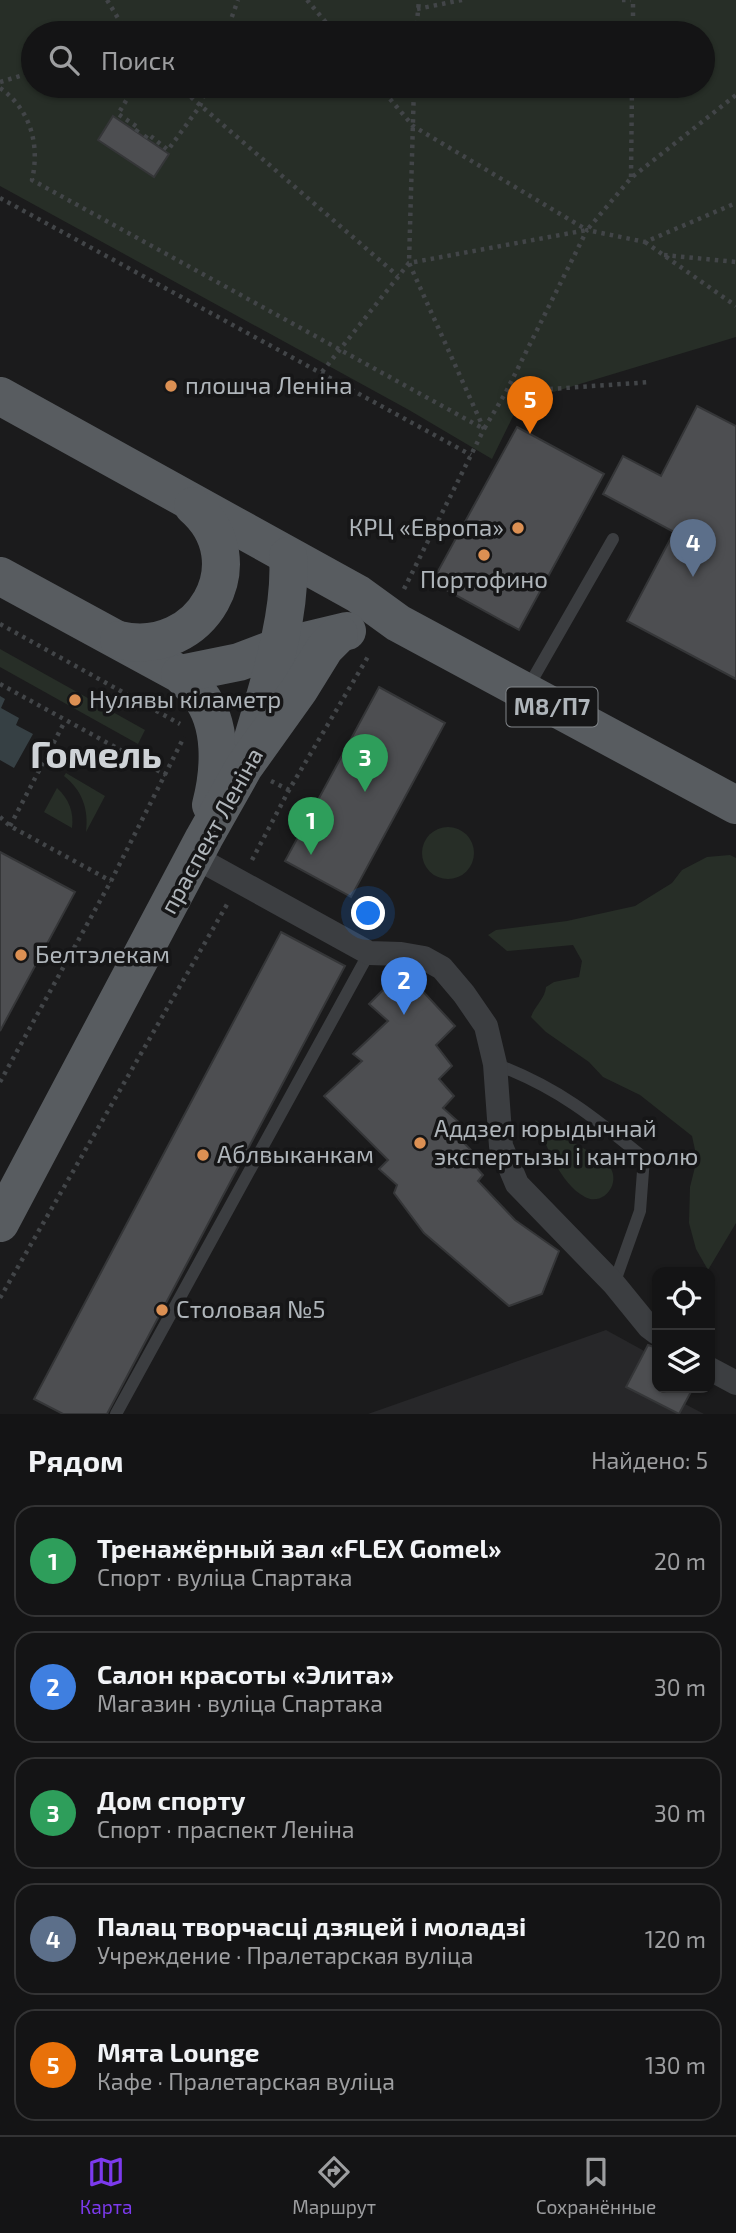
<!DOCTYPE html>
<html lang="ru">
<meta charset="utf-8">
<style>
body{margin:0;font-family:"Exo 2",sans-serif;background:#1d1d1e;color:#f1f3f6}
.controls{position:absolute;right:21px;bottom:21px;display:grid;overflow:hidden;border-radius:14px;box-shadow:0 2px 5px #0004}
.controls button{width:63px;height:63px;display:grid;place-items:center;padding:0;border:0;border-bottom:2px solid #333334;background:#141415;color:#f1f3f6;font:35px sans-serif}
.you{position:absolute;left:369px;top:914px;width:24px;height:24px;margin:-18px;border:5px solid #fff;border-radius:50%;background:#1a73e8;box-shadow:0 0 0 10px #1a73e833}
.badge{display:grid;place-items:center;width:46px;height:46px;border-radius:50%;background:#7c3aed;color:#fff;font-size:23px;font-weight:700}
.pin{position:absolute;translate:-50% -58px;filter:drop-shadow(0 2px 4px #0008)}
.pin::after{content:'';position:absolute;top:37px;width:24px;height:21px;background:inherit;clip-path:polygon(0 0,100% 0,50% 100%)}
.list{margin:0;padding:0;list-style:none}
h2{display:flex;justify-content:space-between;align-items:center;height:91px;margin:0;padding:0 28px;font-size:30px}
h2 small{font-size:23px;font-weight:400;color:#9d9ea0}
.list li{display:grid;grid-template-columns:46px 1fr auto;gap:21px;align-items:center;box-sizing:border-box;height:112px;margin:0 14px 14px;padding:0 14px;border:2px solid #333334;border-radius:21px}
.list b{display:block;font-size:26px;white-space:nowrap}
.list p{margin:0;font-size:23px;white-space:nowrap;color:#9d9ea0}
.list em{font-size:23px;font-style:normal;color:#9d9ea0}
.icon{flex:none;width:38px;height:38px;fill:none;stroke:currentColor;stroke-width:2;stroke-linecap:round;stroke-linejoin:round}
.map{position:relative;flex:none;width:736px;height:1414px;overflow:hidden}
.search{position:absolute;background:#141415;box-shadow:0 2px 5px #0004;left:21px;right:21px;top:21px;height:77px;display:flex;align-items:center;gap:18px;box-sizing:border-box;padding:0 24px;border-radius:38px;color:#9d9ea0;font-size:26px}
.sheet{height:721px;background:#141415}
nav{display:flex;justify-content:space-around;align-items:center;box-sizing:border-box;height:98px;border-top:2px solid #333334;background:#141415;font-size:19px;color:#9d9ea0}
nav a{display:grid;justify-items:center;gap:4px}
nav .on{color:#7c3aed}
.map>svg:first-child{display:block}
.built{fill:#272729}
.green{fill:#272e27;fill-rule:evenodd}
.water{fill:#364044}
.building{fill:#4d4e51;stroke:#353638;stroke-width:2}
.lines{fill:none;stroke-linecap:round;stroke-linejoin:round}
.path{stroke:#424548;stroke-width:4.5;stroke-dasharray:3.5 5;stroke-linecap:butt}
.lane{stroke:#3c3e41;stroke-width:12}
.street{stroke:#3c3e41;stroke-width:24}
.primary{stroke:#585c60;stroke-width:38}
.poi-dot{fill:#dc9053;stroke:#161617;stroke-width:2.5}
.labels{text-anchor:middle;stroke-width:7;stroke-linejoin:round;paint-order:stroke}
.shield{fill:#161617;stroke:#818589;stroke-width:2}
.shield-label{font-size:23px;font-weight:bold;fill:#afb5ba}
.poi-label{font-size:24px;fill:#afb5ba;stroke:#161617;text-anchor:start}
.street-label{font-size:24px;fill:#afb5ba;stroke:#161617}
.town-label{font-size:38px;font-weight:bold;fill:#cfd3d7;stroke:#161617}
</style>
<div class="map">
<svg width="736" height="1414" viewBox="0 0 736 1414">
<rect width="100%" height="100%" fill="#1b1b1c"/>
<path class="built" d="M606,1330L657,1358V1388H693L685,1404L704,1414H368Z"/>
<g class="green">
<path d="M0,0H736V337L520,402L492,459L409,410L0,186ZM33,33H703V86H33Z"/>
<path d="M0,649L145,730L138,744L0,667Z"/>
<path d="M66,773L105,796L86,832C89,809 82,790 64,776Z"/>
<path d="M57,788C69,799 74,812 72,828L44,812Z"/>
<circle cx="448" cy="853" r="26"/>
<path d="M730,855L736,858V1223L708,1270L696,1249L689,1223L690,1187L697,1159L692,1136L640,1095L603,1077L589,1062L546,1032L531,1017C535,1005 545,999 546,987L554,982L579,977L582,961L573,945L507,951L488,935L496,930L567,921L635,906L672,883L682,870L707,857Z"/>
<path d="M535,1120C550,1130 599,1155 609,1166C622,1182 604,1207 585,1197C559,1183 547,1145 535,1120Z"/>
</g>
<path class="water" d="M0,696L5,699L1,708L19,718L16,725L33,734L14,768L0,760Z"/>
<g class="building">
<path d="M113,116L169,154L154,177L98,140Z"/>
<path d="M697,406L736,426V679L627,621L674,532L603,494L623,456L661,476Z"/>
<path d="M517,427L604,474L519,630L432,582Z"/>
<path d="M379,687L445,723L351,897L285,861Z"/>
<path d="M0,852L75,892L0,1031Z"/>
<path d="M281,932L345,966L107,1414H63L34,1399Z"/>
<path d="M403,970L455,1026L436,1045L452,1066L439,1079L454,1096L443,1108L462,1125L455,1134L473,1152L468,1158L483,1175L478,1181L515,1220L559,1251L542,1294L509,1306L424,1233L394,1193L397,1185L379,1169L388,1160L324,1096L362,1061L353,1054L388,1021L369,1004Z"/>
<path d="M648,1345L657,1348V1388H693L679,1414L626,1387Z"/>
</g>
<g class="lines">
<g class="path">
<path d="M107,0L127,33"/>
<path d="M307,0L335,33"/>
<path d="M622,0H631"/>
<path d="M417,9L462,0"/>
<path d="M226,33L238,0"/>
<path d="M416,33L419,0"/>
<path d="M633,33V0"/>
<path d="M0,82L33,72"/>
<path d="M135,86L118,114L139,128L136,132"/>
<path d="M178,86L398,276"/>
<path d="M379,86L413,126L587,230"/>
<path d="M0,88C31,110 40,145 32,180L484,429L506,392L587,230L645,242L736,203"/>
<path d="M145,138L148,134L168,150L200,106L207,86"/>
<path d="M631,177L632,86"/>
<path d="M0,198L471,455"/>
<path d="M645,242L736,306"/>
<path d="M664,255L736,262"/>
<path d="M322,372L409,263L587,230L631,178L736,95"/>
<path d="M507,392L651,382"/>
<path d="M404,589L484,429L409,263L414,86"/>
<path d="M0,624L180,724"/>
<path d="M0,684L166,775"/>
<path d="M271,781L289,790"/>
<path d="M0,817L10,826L111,881"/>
<path d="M10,826L65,721"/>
<path d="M252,860L289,790L369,655"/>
<path d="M0,1082L111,881L184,737"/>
<path d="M0,1298L229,901"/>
</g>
<g class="lane">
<path d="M527,689L613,539"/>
<path d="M495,1064C557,1087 594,1117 644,1158L640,1211L614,1284"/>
<path d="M116,1414L369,953"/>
</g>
<g class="street">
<path d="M195,857L369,953L401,954L424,958L442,968L464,994L486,1026L495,1064L501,1146L517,1184L614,1284L649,1327L657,1333"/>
<path d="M710,1369L736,1383"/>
</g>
<g class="primary">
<path d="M0,396L358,594L398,623L736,805"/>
<path d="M0,576L180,674C186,680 194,687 199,694C223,724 220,770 211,805"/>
<path d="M119,640C202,659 257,561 193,506"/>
<path d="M180,674L239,662L276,648L347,631"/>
<path d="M253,738C269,683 292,614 288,556"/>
<path d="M0,1223L204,838L244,767L299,690L325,648L339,634"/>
</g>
</g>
<g class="poi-dot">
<circle cx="171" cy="386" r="7"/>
<circle cx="518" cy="528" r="7"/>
<circle cx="484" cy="555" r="7"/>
<circle cx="75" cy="700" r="7"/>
<circle cx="21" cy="955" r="7"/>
<circle cx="420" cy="1143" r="7"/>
<circle cx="203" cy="1155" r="7"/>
<circle cx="162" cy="1310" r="7"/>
</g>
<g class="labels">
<rect class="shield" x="506.5" y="687.5" width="91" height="39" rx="5"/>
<g class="shield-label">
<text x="552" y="715">М8/П7</text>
</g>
<g class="poi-label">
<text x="185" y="394">плошча Леніна</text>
<text x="504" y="536" text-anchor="end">КРЦ «Европа»</text>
<text x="484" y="588" text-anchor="middle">Портофино</text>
<text x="89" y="708">Нулявы кіламетр</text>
<text x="35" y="963">Белтэлекам</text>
<text x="434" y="1137">Аддзел юрыдычнай<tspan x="434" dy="28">экспертызы і кантролю</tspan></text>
<text x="217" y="1163">Аблвыканкам</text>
<text x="176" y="1318">Столовая №5</text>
</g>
<g class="street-label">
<text transform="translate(212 831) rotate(-61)" y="8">праспект Леніна</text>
</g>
<g class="town-label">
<text x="96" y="768">Гомель</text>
</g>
</g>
</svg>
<div class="controls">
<button><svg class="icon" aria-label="locate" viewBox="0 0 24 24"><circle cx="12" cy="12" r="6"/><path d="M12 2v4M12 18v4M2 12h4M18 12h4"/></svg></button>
<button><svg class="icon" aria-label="layers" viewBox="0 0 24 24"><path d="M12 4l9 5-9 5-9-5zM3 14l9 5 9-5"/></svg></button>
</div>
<div class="you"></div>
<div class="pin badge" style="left:311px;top:855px;background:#2e9e5b">1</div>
<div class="pin badge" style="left:404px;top:1015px;background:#3f7fe0">2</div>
<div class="pin badge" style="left:365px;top:792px;background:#2e9e5b">3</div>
<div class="pin badge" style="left:693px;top:577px;background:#5c6f8a">4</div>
<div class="pin badge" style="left:530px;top:434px;background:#e8710a">5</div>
<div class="search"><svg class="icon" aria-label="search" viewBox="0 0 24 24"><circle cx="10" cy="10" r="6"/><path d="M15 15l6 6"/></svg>Поиск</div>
</div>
<section class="sheet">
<h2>Рядом<small>Найдено: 5</small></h2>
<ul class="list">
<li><span class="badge" style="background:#2e9e5b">1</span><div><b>Тренажёрный зал «FLEX Gomel»</b><p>Спорт · вуліца Спартака</p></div><em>20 m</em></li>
<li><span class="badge" style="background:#3f7fe0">2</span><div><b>Салон красоты «Элита»</b><p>Магазин · вуліца Спартака</p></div><em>30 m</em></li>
<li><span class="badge" style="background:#2e9e5b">3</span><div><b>Дом спорту</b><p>Спорт · праспект Леніна</p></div><em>30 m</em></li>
<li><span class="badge" style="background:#5c6f8a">4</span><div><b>Палац творчасці дзяцей і моладзі</b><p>Учреждение · Пралетарская вуліца</p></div><em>120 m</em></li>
<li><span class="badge" style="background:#e8710a">5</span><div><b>Мята Lounge</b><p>Кафе · Пралетарская вуліца</p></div><em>130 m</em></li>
</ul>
</section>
<nav>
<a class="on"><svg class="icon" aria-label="map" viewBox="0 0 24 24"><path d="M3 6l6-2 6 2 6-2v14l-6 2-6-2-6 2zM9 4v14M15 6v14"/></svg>Карта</a>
<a><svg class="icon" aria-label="directions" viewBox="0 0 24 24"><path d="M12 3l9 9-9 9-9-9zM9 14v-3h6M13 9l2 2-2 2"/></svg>Маршрут</a>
<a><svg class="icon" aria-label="saved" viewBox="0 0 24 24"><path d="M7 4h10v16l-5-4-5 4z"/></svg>Сохранённые</a>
</nav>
